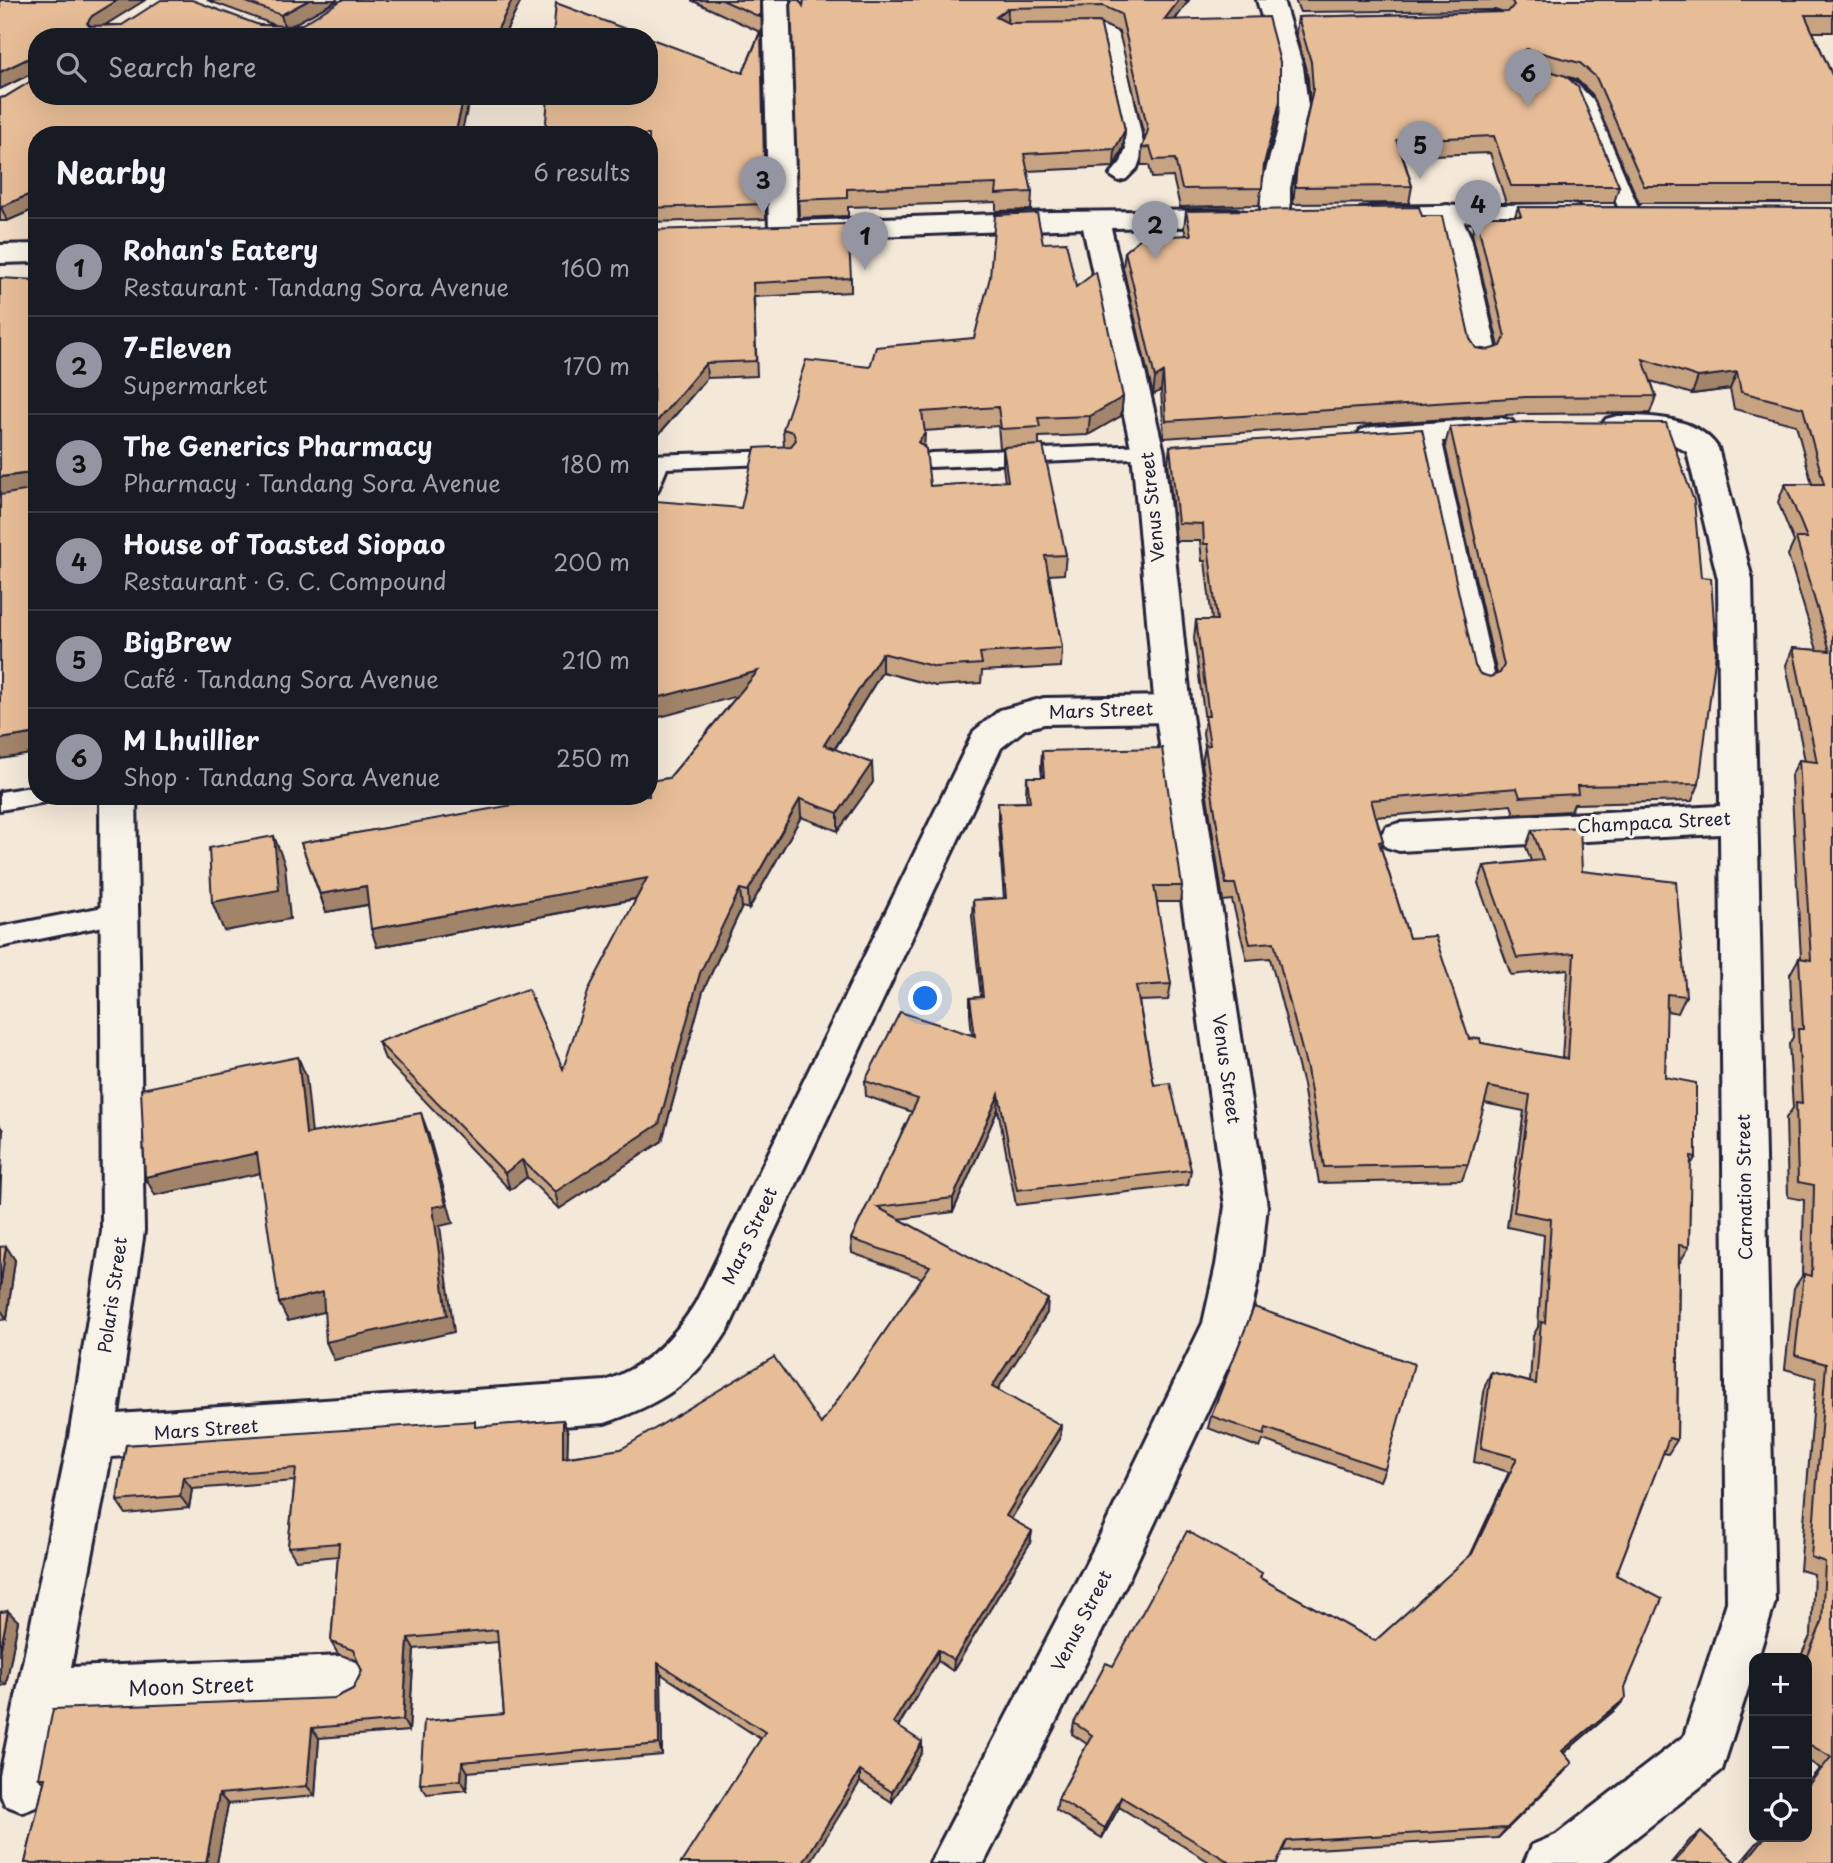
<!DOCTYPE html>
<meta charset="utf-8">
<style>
body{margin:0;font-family:"Playpen Sans",sans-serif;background:#20242c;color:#f1f3f6}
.controls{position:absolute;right:21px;bottom:21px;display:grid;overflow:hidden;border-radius:14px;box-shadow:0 7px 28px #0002}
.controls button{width:63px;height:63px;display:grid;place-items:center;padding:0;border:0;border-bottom:2px solid #363941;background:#171b24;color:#f1f3f6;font:35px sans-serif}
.you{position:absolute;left:926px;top:999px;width:24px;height:24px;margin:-18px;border:5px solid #fff;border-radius:50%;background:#1a73e8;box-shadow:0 0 0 10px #1a73e833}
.badge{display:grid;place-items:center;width:46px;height:46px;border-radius:50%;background:#9495a2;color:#111;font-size:23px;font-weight:700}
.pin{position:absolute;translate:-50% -58px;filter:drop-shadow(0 2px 4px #0008)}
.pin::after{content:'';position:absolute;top:37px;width:24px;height:21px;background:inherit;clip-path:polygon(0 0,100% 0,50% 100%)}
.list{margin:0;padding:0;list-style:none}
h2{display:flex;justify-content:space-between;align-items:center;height:91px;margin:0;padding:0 28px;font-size:30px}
h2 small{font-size:23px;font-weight:400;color:#9ea1a6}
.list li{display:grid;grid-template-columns:46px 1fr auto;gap:21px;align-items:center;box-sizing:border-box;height:98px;padding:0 28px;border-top:2px solid #363941}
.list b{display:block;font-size:26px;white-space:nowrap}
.list p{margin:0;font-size:23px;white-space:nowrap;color:#9ea1a6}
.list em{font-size:23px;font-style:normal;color:#9ea1a6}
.icon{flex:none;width:38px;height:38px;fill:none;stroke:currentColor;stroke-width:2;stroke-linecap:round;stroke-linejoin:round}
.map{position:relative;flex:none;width:1833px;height:1863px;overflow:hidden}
.search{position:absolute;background:#171b24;box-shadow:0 7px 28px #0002;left:28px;top:28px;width:630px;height:77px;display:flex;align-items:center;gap:18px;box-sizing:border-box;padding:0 24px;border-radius:28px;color:#9ea1a6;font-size:26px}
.panel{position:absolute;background:#171b24;box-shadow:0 7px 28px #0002;left:28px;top:126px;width:630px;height:679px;border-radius:28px}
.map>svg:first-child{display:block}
.built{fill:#f0dbc4}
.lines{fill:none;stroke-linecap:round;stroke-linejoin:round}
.lane-casing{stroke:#22223b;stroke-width:6}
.street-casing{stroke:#22223b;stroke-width:6}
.secondary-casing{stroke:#22223b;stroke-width:6}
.lane{fill:#f7f3e8;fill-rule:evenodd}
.street{fill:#f7f3e8;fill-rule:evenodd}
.secondary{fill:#f7f3e8;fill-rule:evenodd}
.wall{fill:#c7a382;stroke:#22223b;stroke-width:2;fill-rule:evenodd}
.shaded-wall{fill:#a2846a;stroke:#22223b;stroke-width:2}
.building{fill:#e7bd97;stroke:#22223b;stroke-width:2}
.labels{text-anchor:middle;stroke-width:6;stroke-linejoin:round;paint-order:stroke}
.street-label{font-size:18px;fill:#22223b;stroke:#f7f3e8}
.near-street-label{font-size:21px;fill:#22223b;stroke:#f7f3e8}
</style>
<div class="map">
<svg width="1833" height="1863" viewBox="0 0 1833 1863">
<rect width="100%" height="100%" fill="#f4e8d8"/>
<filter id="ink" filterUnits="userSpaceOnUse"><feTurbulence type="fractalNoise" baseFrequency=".0143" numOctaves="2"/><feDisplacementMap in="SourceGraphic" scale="14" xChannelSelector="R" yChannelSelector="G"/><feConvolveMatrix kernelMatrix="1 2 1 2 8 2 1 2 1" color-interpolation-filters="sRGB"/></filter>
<g filter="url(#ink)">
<path class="built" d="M37,173V242L0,243V187Z"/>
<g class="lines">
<defs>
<g id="lane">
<path d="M1102,26L1115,30L1121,40L1144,148L1137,168L1126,179L1119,181L1110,175L1121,162L1126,148L1103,40L1100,36L1069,37L1060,32L1069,27Z"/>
<path d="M1555,77L1575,82L1593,100L1640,212L1637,216L1630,218L1620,212L1576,102L1563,90L1549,86L1546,82Z"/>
<path d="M1429,426L1437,428L1440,433L1496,683L1492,689L1484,692L1476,689L1472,683L1418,433L1421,428Z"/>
<path d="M1148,445L1156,447L1159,452L1156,457L931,467L923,465L920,460L923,455L931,453Z"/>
<path d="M784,451L792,453L795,458L792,463L667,468L657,492L649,494V455Z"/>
<path d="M37,786V796H49L46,802L0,810V792Z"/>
<path d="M119,904L128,907L132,914L128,921L0,947V927Z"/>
</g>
<g id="street">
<path d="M763,0H789L797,230L793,236L783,239L773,236L769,230Z"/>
<path d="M1447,205L1457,207L1471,238L1498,355L1494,362L1483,364L1472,362L1468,355L1443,238L1433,213L1437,207Z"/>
<path d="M1617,416C1651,416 1697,416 1718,448L1752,579L1775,1602L1758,1658H1754V1670L1722,1770L1603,1863H1524L1532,1845L1556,1835L1684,1736L1727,1602L1720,834L1399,851L1386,847L1380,837L1386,827L1399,823L1720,806L1718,579L1687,452L1663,438L1606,433L1601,426L1606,419Z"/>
<path d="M1501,418L1512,421L1517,428L1512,435L1372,447L1361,444L1356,437L1361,430L1372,427Z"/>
<path d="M1173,696L1185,700L1191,709L1185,718L1173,722L1044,724L1025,729L1001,748L728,1330C695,1383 662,1403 605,1423L111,1457L71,1667L342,1656L359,1664L367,1681L359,1698L342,1706L62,1717L48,1787L41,1805L23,1812L5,1805L0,1793V1775L69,1437L102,1231L100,796H136L144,1231L118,1414L605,1381C646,1367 674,1338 696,1302L974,731L1000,710L1044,698Z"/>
</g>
<g id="secondary">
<path d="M1257,0H1283L1303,67L1308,106L1290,188V218L1286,224L1276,226L1266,224C1250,201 1275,149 1279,123C1287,81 1268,40 1257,0Z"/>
<path d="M1568,204L1578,206L1582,212L1578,218L1568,220L1370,223L1360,221L1356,215L1360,209L1370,207Z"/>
<path d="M1236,210L1246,212L1250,218L1246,224L1236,226L1111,228L1164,452L1191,709L1267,1206C1262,1250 1259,1299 1241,1339L1128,1580L984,1863H930L1094,1548L1203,1323L1216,1265L1225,1206L1155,709L1132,452L1083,228L796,239L786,236L782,230L786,224L796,221L1052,212Z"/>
<path d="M37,244V262L0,263V245Z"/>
</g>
</defs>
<use href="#lane" class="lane-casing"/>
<use href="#street" class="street-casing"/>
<use href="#secondary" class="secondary-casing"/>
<use href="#lane" class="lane"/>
<use href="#street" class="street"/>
<use href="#secondary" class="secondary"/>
</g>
<g class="wall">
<path d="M0,0H145L104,25H275L207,0H338L291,25L520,3L467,110L37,135V208L7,221H0V98L5,97L33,80V73L0,89Z"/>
<path d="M691,0H761L766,219L649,222V135L743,73L760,32Z"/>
<path d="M791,0L803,6L804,0H1189L1175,20L1280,101L1278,119L1263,176L1259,205L1180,207L1173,177L1152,178L1149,165H1141L1142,148L1145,140L1119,32L1100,23L1125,130L1123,148L1114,167L1027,171L1032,192L1031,210L996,211V202L848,207V216L799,218Z"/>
<path d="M1295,0H1833V32H1813L1833,77V203H1639L1592,94L1576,79L1568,77L1619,186L1614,203H1506L1490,153L1403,156L1412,186L1409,203L1293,204L1297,165L1310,103L1308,78L1296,33L1298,17L1501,12L1495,10L1300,12Z"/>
<path d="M1518,207L1833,208V1863H1740L1762,1837H1807V1783L1820,1768L1807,1760V1658H1800L1811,1634L1814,1574L1800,1570L1816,1378L1785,1369L1794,1288L1802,1276L1804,1200L1788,1197L1786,1118L1793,1108L1789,1044L1793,1037L1790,974L1799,958H1801L1791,776L1799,760L1805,761L1786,665L1793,648L1817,650L1788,555L1794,542L1778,502L1785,484H1812L1796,425L1734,409L1730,389L1692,394L1651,381L1656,396L1650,413L1521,414L1164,438L1161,390L1153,395L1123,268L1125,251L1186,235L1184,228L1186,211L1470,339L1476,348L1488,350L1499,347L1472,233L1476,216H1515Z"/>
<path d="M649,230L851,278V292L754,297L757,376L707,378L654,440V339H649Z"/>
<path d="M1043,243L1076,287L1123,397L1121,416L1088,435L1039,437V446L1066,555L1064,574L1049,575L1062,648L1061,667L982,671L981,683L936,686L882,672L835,749L873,782L838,831L801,817L749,909L742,907L703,991L662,1141L559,1209L527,1177L510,1190L385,1059L378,1042L563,1069L636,899L377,947L368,905L326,912L301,843L669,778L737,696L741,508L784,447L783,429L870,367L974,338ZM998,426L1000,448H1003V466L1005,482L930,486L924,448V431Z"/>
<path d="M1450,427L1699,784L1692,801L1574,804L1571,811L1514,814L1511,805L1376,817L1383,841L1381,848L1409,938L1469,1039L1481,1043L1562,1058L1568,969L1511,975L1478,883L1484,866L1531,861L1526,847L1532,830L1582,871L1686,996L1678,1013L1666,1011L1665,1077L1696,1157L1690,1166L1689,1247L1680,1262H1679L1677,1440L1668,1454L1663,1453L1616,1575L1625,1687L1616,1709L1564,1753L1563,1773L1498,1838L1282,1851L1277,1863H1211L1119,1807L1102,1838L1056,1810L1058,1799L1087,1744L1072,1734L1074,1723L1113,1666L1260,1578L1375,1641L1470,1556L1509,1472L1474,1462L1485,1386L1491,1372L1530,1382L1533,1336L1538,1327L1544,1235L1507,1227L1524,1111L1484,1103L1468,1164L1462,1180L1319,1183L1303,1085L1270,958L1247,960L1232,900L1223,901L1202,763L1205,746L1203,733L1205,721L1194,638L1196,620H1212L1205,561H1202L1200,541H1176L1168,463L1170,446L1475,666L1480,674L1490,677L1497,674L1445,445Z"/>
<path d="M1042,751L1182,886L1180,902H1156L1171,984L1168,1000L1139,1001L1154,1085L1191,1170L1188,1185L1016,1205L998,1109L953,1212L899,1219L1047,1313L997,1390L1060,1439L1011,1519L1032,1531L1030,1543L953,1671L938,1661L898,1727L922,1742V1752L892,1802L860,1782L761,1739L661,1674L662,1755L468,1772L467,1790L427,1794L420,1784L504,1714L498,1642L414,1649L409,1731L319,1738L315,1796L228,1804L217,1863H25L44,1782L39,1778L335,1698L353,1689L362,1671L358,1661L338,1654L331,1642L338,1556L296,1560L288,1547L295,1481L192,1489L189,1508L126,1514L117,1501L126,1445L478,1427L563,1420L568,1433L567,1457L821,1424L922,1278L852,1253L851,1239L912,1112L866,1096L865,1081L972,1035L970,1014V998L981,997L972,916L973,900L1004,899L998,819V803L1027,802L1026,794L1027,777H1042L1041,767Z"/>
<path d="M0,1247L15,1260L7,1319L0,1320Z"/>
<path d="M1254,1307L1385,1469L1380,1481L1263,1440L1260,1448L1208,1428L1211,1416Z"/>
<path d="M0,1612L18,1621L6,1685L0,1686Z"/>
<path d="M1701,1831L1736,1863H1671L1690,1840Z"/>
</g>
<g class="shaded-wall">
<path d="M118,0H145L97,30L87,23L92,16Z"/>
<path d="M309,0H338L285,29L281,15Z"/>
<path d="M512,0H520V3L503,37H494Z"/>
<path d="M1179,0H1189L1162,37L1164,20Z"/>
<path d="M1008,8L1007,25L996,17Z"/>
<path d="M1527,49L1523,65L1512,71L1516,55Z"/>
<path d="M33,56L37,71L0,89V72Z"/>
<path d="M464,96H474L467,110L461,135H455Z"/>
<path d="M1280,101L1278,119L1261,182L1264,164Z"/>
<path d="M1125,130L1123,148L1114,167L1115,149Z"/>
<path d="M37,191V208L7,221L1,207Z"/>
<path d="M706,363L707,378L654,440L653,426Z"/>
<path d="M1737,372L1730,389L1692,394L1698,377Z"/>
<path d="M1163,373L1161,390L1153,395L1155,378Z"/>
<path d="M1123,397L1121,416L1088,435L1090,416Z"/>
<path d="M925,433L924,452L918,442Z"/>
<path d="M31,473L37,492L0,498V477Z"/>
<path d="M882,653V672L825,764L824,745Z"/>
<path d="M758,671L760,690L649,720V700Z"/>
<path d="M37,733V753L0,759V739Z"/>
<path d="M872,763L873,782L838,831V813Z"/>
<path d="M800,799L801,817L749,909L748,891Z"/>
<path d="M274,836L285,865L290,919L224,931L212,902Z"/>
<path d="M647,878L650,896L377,947L371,929Z"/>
<path d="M366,886L372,904L326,912L320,894Z"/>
<path d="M740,889L742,907L703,991L662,1141L559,1209L555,1192Z"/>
<path d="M298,1057L306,1076L314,1153L306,1134Z"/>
<path d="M999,1094L998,1109L953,1212V1198Z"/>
<path d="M421,1113L428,1132L453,1223L440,1226L454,1332L334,1360L326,1342L433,1207Z"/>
<path d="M0,1126L3,1130L0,1203Z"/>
<path d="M257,1153L266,1172L155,1195L145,1177Z"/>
<path d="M522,1160L527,1177L510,1190L505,1173Z"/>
<path d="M6,1246L15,1260L7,1319L0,1309V1288Z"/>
<path d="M323,1292L331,1310L288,1321L279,1303Z"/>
<path d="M1048,1299L1047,1313L991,1400L992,1387Z"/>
<path d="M563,1420L568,1433L567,1471L563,1458Z"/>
<path d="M1061,1425L1060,1439L1005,1529L1006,1516Z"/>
<path d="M183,1477L192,1489L189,1508L180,1496Z"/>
<path d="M1032,1531L1030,1543L953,1671L954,1660Z"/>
<path d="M8,1611L18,1621L6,1685L0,1680V1653Z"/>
<path d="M408,1638L414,1649L409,1731L403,1720Z"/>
<path d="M938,1650V1661L893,1734V1723Z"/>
<path d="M658,1663L661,1674L662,1755L659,1744Z"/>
<path d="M1626,1698L1616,1709L1553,1762L1562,1751Z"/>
<path d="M312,1728L319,1738L315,1796L307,1786Z"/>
<path d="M922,1742V1752L892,1802V1792Z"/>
<path d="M462,1762L468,1772L467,1790L461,1780Z"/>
<path d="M1572,1763L1563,1773L1498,1838L1507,1828Z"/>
<path d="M860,1771V1782L810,1863H803Z"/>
<path d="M219,1794L228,1804L217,1863H206Z"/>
<path d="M1121,1797L1119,1807L1102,1838L1105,1828Z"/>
</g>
<g class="building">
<path d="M0,0H118L92,16L87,23L89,26L122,25L161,0H192L259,25L299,26L342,0H512L494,37H37V96H464L455,135H37V191L1,207H0V98L5,97L33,80V56L0,72Z"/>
<path d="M241,0H309L281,15Z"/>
<path d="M722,0H760V17Z"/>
<path d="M791,0H799L803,6L804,0H1179L1164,20L1268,17L1280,62V101L1264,164L1262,188L1182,189L1175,159L1154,160L1150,147L1142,148L1148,130L1121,14L1103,6L1008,8L996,17L1008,23L1100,22L1125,130L1115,149L1024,154L1032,192L996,194L997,184L847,189V198L798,200Z"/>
<path d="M1511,0H1833V15H1805L1833,77V186H1644L1596,77L1580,63L1527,49L1516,55L1519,62L1566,76L1578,87L1619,186H1511L1494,136L1397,140L1412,186L1295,187L1297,165L1313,89L1311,62L1298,17L1508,12L1514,5Z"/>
<path d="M556,3L647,37H553Z"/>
<path d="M761,31L765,204L649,208V135H545L548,96H649V38L743,73Z"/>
<path d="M1419,207L1422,216H1442L1470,339L1476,348L1488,350L1501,346L1505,337L1476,216H1521L1518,207L1833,208V1863H1744L1765,1837H1807V1787L1831,1757L1807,1743V1658L1822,1622L1825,1562L1811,1557L1826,1364L1795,1355L1804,1274L1812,1276L1814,1185L1798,1182L1796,1103L1802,1104L1798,1029H1803L1799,958L1811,960L1799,760L1817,762L1793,648L1830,651L1796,538H1807L1785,484H1824L1803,408L1741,392L1737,372L1698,377L1643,359L1656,396L1526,397L1166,421L1163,373L1155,378L1125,251L1142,237L1191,235L1186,211Z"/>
<path d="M1037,213L1043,243L1066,242L1076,287L1096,272L1123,397L1090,416L1038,418L1040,427L1001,429L998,407L922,412L925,433L918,442L926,449L930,486L1008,481L1003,447L1043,445L1066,555L1045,556L1062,648L980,653L982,664L936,667L882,653L824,745L872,763L838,813L800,799L748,891L740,889L700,973L659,1124L555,1192L522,1160L505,1173L378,1042L528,989L563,1069L589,989L647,878L371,929L366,886L320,894L301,843L563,796H649V781L669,778L758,671L649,700V525L656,501L741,508L755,448L791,446L796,440L793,432L783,429L806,360L870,367L876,347L974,338L990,277L995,215Z"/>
<path d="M848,224L851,278L753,283L756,361L706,363L653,426L654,324H649V230Z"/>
<path d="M0,278L37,280V733L0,739V495L31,490V473L0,477Z"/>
<path d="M1526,422L1666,423L1694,501L1701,577L1711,578L1716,652L1699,784L1577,786L1578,794L1520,797L1517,788L1371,800L1383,841L1379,842L1409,938L1435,936L1469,1039L1480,1038L1481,1043L1568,1059L1574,953L1517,958L1484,866L1543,860L1532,830L1580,827L1582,871L1676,882L1686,996L1667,994L1665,1077L1696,1083V1157L1691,1156L1689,1247L1679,1245L1677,1440L1669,1438L1616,1575L1662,1599L1625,1687L1626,1698L1562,1751L1572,1763L1507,1828L1287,1841L1277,1863H1231L1121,1797L1105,1828L1058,1799L1092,1735L1074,1723L1106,1663L1113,1666L1187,1531L1262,1573L1260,1578L1375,1641L1472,1554L1517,1458L1481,1448L1491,1372L1536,1384L1541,1322L1545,1323L1551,1219L1514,1212L1530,1095L1489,1087L1468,1164L1324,1167L1307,1069L1274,942L1250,944L1235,884H1226L1205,746L1210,745L1205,716H1209L1196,620H1217L1208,544H1204L1203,524L1178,523L1170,446L1422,429L1475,666L1480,674L1490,677L1500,673L1504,665L1450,427Z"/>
<path d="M1162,748L1182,886H1154L1171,984L1136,986L1154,1085L1170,1083L1191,1170L1017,1190L999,1094L953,1198L877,1207L1048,1299L992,1387L1061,1425L1006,1516L1032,1531L954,1660L938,1650L893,1723L922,1742L892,1792L860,1771L803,1863H681L765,1732L658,1663L659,1744L462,1762L461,1780L420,1784L424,1721L504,1714L497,1630L408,1638L403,1720L312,1728L307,1786L219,1794L206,1863H25L45,1778H39L53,1709L335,1698L353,1689L362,1671L353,1650L331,1642L339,1543L288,1547L296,1468L183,1477L180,1496L117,1501L126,1445L475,1421V1427L563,1420V1458L621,1449L774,1357L821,1424L930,1266L851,1239L918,1099L865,1081L900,1012L975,1036L970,998L983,997L973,900L1006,898L998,803L1030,802L1027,777H1044L1042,751Z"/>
<path d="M274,836L279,890L212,902L209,848Z"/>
<path d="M298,1057L306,1134L421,1113L446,1205L433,1207L447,1315L326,1342L323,1292L279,1303L257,1153L145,1177L141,1089Z"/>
<path d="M6,1246L0,1288V1247Z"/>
<path d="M1254,1307L1414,1364L1385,1469L1266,1428L1264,1435L1211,1416Z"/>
<path d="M8,1611L0,1653V1612Z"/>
<path d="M1701,1831L1736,1863H1674Z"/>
</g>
</g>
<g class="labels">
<g class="street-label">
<text transform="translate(1153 507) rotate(-96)" y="6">Venus Street</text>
<text transform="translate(1101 711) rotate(-2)" y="6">Mars Street</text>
<text transform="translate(1654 823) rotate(-3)" y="6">Champaca Street</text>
<text transform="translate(1226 1069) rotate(82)" y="6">Venus Street</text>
<text transform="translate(1745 1187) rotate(-91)" y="6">Carnation Street</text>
<text transform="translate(750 1236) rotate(-65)" y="6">Mars Street</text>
<text transform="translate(113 1295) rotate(-82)" y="6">Polaris Street</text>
<text transform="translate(206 1430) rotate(-4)" y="6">Mars Street</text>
<text transform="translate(1082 1621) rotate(-63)" y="6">Venus Street</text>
</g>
<g class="near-street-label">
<text transform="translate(191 1687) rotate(-2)" y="7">Moon Street</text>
</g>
</g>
</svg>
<div class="controls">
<button>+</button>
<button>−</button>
<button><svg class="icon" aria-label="locate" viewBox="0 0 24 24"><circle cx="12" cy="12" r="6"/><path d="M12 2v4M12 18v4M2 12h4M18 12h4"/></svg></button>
</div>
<div class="you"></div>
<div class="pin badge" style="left:865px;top:270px">1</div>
<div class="pin badge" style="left:1155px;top:259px">2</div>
<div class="pin badge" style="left:763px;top:214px">3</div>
<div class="pin badge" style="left:1478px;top:238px">4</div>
<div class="pin badge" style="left:1420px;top:179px">5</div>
<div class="pin badge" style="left:1528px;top:107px">6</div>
<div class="search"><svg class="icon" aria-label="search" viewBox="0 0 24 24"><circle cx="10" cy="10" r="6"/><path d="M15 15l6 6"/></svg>Search here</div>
<section class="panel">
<h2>Nearby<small>6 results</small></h2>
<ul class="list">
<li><span class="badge">1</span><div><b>Rohan's Eatery</b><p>Restaurant · Tandang Sora Avenue</p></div><em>160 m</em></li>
<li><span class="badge">2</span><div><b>7-Eleven</b><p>Supermarket</p></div><em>170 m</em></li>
<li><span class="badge">3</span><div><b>The Generics Pharmacy</b><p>Pharmacy · Tandang Sora Avenue</p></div><em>180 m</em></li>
<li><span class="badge">4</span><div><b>House of Toasted Siopao</b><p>Restaurant · G. C. Compound</p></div><em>200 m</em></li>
<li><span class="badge">5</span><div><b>BigBrew</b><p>Café · Tandang Sora Avenue</p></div><em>210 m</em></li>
<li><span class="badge">6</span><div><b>M Lhuillier</b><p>Shop · Tandang Sora Avenue</p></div><em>250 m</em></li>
</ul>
</section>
</div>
